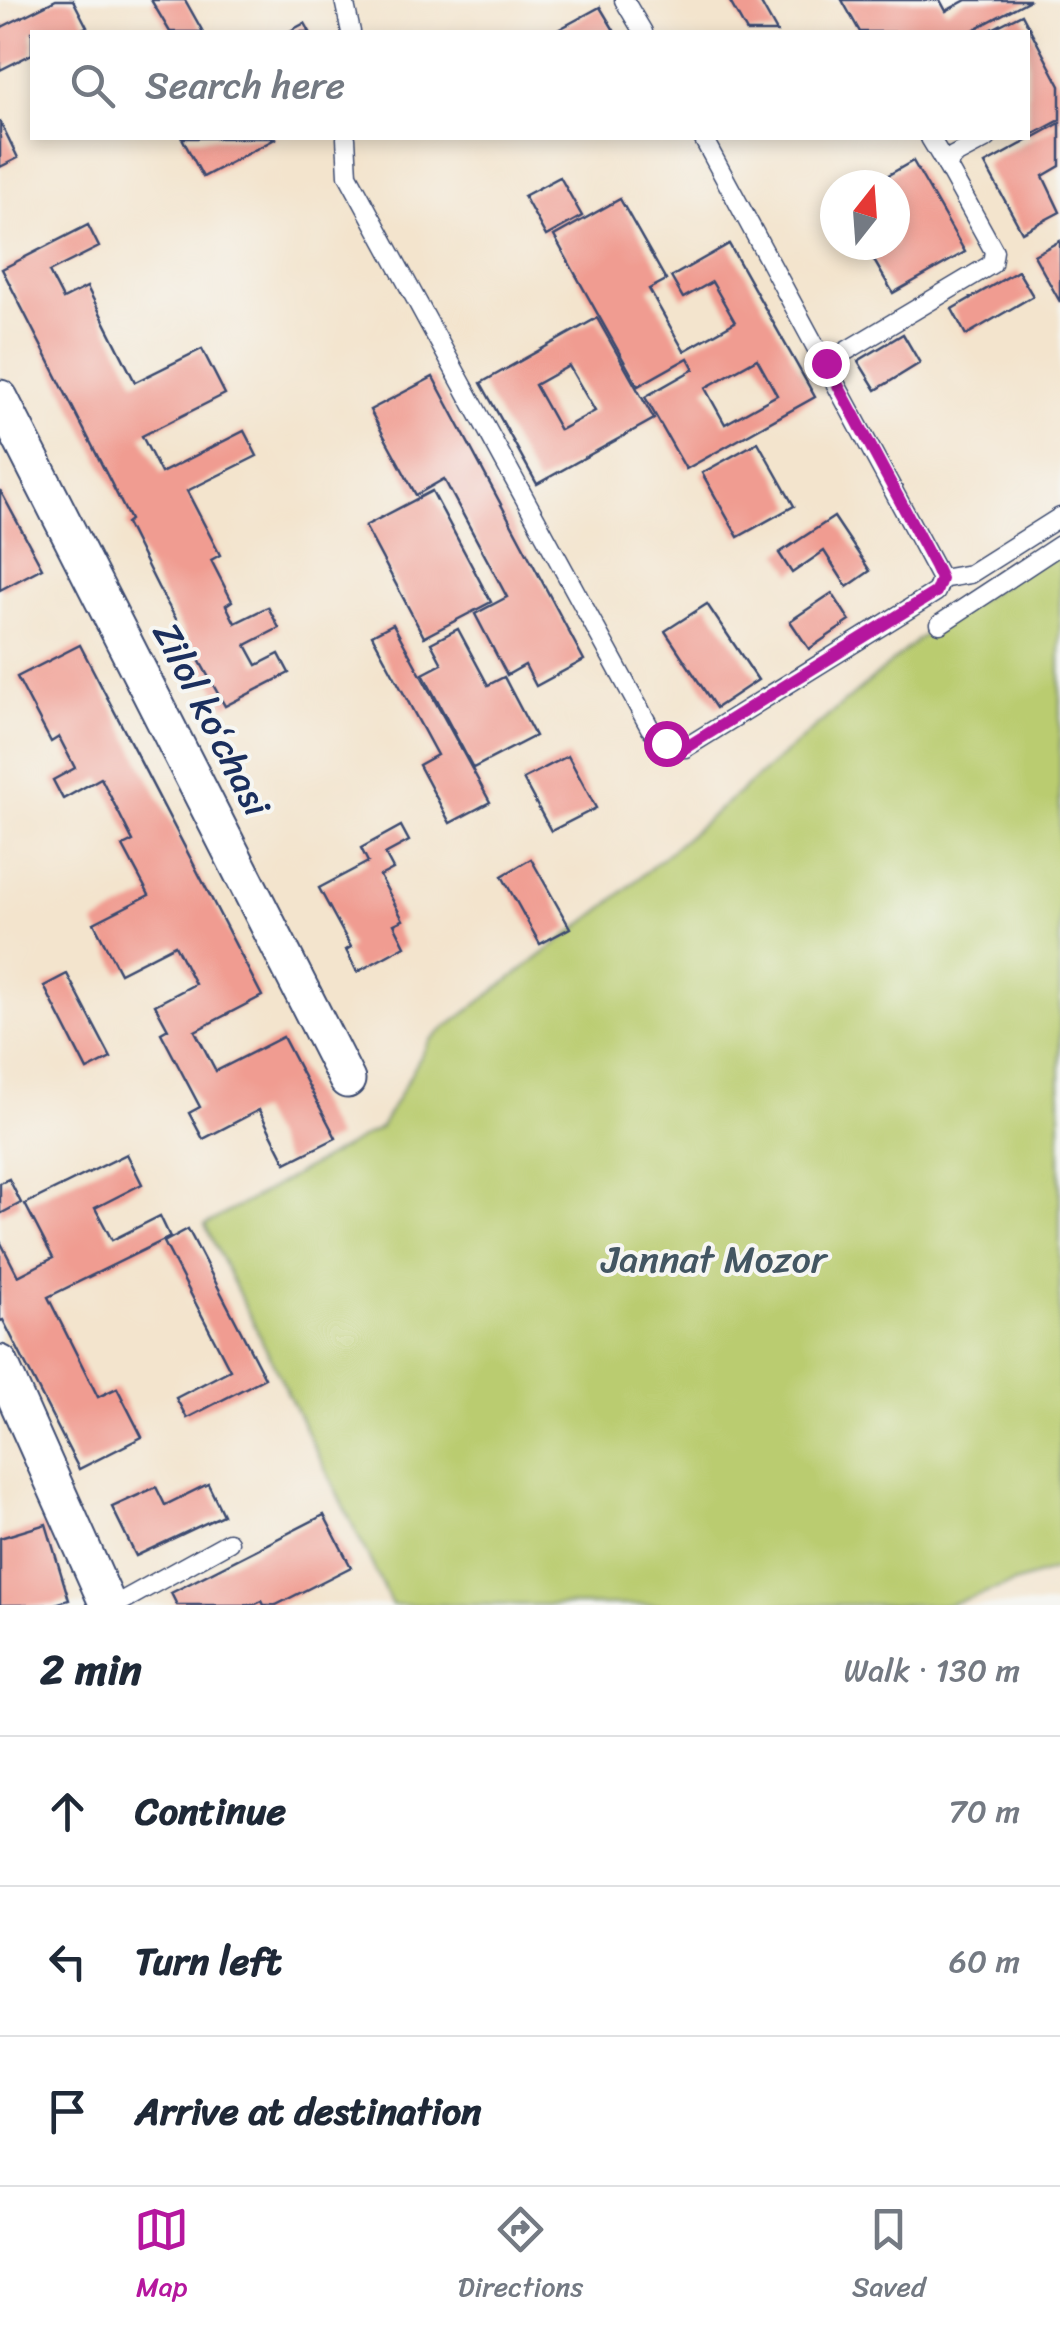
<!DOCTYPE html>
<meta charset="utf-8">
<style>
body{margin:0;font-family:Sriracha,sans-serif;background:#f6f6f7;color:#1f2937}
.compass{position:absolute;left:820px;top:170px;width:90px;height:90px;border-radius:50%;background:#fff;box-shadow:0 5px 15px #0003;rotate:17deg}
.stop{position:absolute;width:30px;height:30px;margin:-22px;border:8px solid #b5179e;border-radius:50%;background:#fff}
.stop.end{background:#b5179e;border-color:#fff;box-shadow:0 2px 10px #0008}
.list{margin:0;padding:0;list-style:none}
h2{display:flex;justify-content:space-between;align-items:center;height:130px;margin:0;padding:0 40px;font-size:42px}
h2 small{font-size:32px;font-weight:400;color:#747a83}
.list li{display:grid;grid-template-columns:65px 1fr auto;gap:30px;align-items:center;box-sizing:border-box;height:150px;padding:0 40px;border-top:2px solid #e0e1e3}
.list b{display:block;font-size:38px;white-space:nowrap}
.list em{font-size:32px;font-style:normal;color:#747a83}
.icon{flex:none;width:55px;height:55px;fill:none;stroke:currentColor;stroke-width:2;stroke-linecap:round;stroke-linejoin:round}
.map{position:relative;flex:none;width:1060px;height:1605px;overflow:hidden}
.search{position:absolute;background:#fff;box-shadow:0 5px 15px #0003;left:30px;right:30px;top:30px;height:110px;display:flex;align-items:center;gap:25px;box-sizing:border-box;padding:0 35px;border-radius:0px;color:#747a83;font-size:38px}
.sheet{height:580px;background:#fff}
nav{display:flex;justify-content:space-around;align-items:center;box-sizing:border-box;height:140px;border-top:2px solid #e0e1e3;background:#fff;font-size:28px;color:#747a83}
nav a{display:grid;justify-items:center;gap:5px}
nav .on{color:#b5179e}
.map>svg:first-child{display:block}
.green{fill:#bacc6f;stroke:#6a7e66;stroke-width:2.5}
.building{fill:#f09c91;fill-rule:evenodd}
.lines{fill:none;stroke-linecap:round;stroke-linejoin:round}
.service-casing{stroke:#3b4a6f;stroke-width:21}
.minor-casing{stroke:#3b4a6f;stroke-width:39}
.service{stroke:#fff;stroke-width:18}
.minor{stroke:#fff;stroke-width:35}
.route{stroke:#b5179e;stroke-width:12}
.labels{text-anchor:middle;stroke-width:8;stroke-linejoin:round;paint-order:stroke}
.street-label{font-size:38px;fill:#1b2f5e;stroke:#f6f6f2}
.park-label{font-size:38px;fill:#435662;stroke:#f6f6f2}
</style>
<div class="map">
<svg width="1060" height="1605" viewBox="0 0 1060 1605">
<rect width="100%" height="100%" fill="#f6f6f2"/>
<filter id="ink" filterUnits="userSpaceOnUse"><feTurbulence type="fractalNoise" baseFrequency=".01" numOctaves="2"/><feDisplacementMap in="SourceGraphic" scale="20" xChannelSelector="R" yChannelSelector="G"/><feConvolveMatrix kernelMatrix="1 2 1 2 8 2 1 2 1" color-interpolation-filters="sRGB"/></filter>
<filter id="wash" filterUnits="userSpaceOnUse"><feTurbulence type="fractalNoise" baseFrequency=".0048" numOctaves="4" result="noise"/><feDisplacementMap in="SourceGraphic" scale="40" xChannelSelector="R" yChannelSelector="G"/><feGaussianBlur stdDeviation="2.25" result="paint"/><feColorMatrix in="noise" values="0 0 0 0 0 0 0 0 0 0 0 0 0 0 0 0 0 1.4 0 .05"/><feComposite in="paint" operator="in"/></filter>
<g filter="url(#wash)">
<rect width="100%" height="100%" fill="#f3e4cd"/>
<path class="green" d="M1060,547V1568L947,1605H392L205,1225L381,1127L430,1040L606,906L920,638Z"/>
<g id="blocks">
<g class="building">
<path d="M56,0H73L87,27L75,32H32V54L0,70V28Z"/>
<path d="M151,0H185L203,32H170Z"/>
<path d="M729,0H759L777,32H747Z"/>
<path d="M842,0H940L946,11L966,0H1030L969,32H860Z"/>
<path d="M600,7L615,32H554Z"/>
<path d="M1022,14L1060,86V120L1028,137V32H986Z"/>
<path d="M305,23L310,32H288Z"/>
<path d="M0,121L18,158L0,167Z"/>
<path d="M1060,123V166L1043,176L1060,212L1022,232L985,164Z"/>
<path d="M182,138H277L203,177Z"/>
<path d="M913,161L965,252L893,293L865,245H895V185H871Z"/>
<path d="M560,177L582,216L546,236L524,196Z"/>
<path d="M620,199L666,280L649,289L684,351L735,322L712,282L683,298L671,277L729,244L815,397L686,469L645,397L694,369L688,358L638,386L554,236ZM757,359L777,395L725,424L705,388Z"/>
<path d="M88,225L99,247L49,272L63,299L87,287L135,382L202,349L225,394L142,436L161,473L244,431L257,456L187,491L220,555L211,560L232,601L226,605L235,623L268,607L279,628L246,645L257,665L279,654L289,673L225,706L158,587L126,523L130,520L2,269Z"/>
<path d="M1060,241V302L1034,255Z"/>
<path d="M1018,271L1033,296L966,335L952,309Z"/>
<path d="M597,318L654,419L537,484L481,383ZM569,366L595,411L560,430L535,385Z"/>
<path d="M903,334L920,363L876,390L858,361Z"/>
<path d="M433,377L584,660L536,686L525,665L507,675L475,614L507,597L444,479L416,495L370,410Z"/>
<path d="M758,442L794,506L738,537L702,473Z"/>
<path d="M0,490L42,568L0,590Z"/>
<path d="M432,491L491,602L424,637L365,526Z"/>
<path d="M834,517L870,571L847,587L824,551L792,573L779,553Z"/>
<path d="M832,593L850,621L809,649L790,621Z"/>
<path d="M707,604L758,680L716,708L665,631Z"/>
<path d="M393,624L490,802L450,823L419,765L437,755L372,635Z"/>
<path d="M458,629L488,685L504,677L535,736L473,768L423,674L442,664L431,643Z"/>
<path d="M80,645L262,996L195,1031L216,1071L283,1037L336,1138L286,1163L259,1110L203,1139L189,1113L200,1107L161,1033L168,1029L155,1005L195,984L175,945L120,973L94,923L149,895L123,846L133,841L101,778L63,799L53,780L75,768L59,737L51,742L17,677Z"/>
<path d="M568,756L596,808L551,831L523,779Z"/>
<path d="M401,826L409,841L385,854L393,869L380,876L403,920L394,924L405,946L357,972L346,950L351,947L319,888L368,862L361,848Z"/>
<path d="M531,859L570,928L540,944L502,876Z"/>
<path d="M67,974L111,1058L87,1070L44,986Z"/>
<path d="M127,1154L142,1184L95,1208L112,1240L160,1216L170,1237L48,1297L98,1397L117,1388L142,1437L79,1469L3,1320L0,1321V1241L18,1276L53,1258L25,1204Z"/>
<path d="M9,1179L21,1203L0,1214V1183Z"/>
<path d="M188,1229L265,1378L187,1418L176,1398L230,1370L164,1242Z"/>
<path d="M208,1484L223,1515L136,1556L112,1507L156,1487L165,1505Z"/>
<path d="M324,1515L351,1567L276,1605H264L262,1601L254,1605H177L171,1593Z"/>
<path d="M46,1524L69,1600L52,1605H0V1538Z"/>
</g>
</g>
</g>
<g filter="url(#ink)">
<use href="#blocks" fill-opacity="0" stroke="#3b4a6f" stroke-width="2.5"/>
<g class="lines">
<defs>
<g id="service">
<path d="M344,0L351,32"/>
<path d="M624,0L643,32"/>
<path d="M346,138L348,175L650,728L666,743L685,748L936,592L941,579L703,138"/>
<path d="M930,138L947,166"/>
<path d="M826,363L992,264L994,251L947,166L953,156L987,138"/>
<path d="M941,579L970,574L1060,517"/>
<path d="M940,624L1060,545"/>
<path d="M115,1605L229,1542"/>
</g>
<g id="minor">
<path d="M0,398L347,1080"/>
<path d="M0,1363L108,1605"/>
</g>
</defs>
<use href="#service" class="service-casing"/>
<use href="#minor" class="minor-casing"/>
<use href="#service" class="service"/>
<use href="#minor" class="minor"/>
</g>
</g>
<g class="lines" filter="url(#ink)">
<path class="route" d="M666,743L685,748L936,592L941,579L935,566L826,363"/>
</g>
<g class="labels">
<g class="street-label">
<text transform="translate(212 719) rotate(63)" y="13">Zilol koʻchasi</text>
</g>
<g class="park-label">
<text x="714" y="1272">Jannat Mozor</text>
</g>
</g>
</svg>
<svg class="compass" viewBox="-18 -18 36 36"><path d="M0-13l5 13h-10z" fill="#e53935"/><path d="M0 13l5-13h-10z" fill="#747a83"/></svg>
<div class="stop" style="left:666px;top:743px"></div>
<div class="stop end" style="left:826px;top:363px"></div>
<div class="search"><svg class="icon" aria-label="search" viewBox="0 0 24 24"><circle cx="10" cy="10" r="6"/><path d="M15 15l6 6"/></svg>Search here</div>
</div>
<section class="sheet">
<h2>2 min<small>Walk · 130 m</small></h2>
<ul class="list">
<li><svg class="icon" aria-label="ahead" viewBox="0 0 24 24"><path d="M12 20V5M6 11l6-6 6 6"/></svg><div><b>Continue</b></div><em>70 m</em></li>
<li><svg class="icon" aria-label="left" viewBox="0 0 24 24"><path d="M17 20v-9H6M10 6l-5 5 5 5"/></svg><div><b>Turn left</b></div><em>60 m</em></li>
<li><svg class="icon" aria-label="arrive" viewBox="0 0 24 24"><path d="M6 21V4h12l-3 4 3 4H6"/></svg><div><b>Arrive at destination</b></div></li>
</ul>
</section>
<nav>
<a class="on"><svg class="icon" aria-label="map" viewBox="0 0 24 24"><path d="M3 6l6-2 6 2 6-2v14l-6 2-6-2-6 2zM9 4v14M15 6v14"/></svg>Map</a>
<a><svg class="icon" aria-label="directions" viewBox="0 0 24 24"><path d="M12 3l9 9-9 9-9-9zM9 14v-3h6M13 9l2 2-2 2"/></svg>Directions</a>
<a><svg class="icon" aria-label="saved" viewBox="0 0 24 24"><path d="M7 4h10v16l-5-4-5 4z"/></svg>Saved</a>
</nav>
